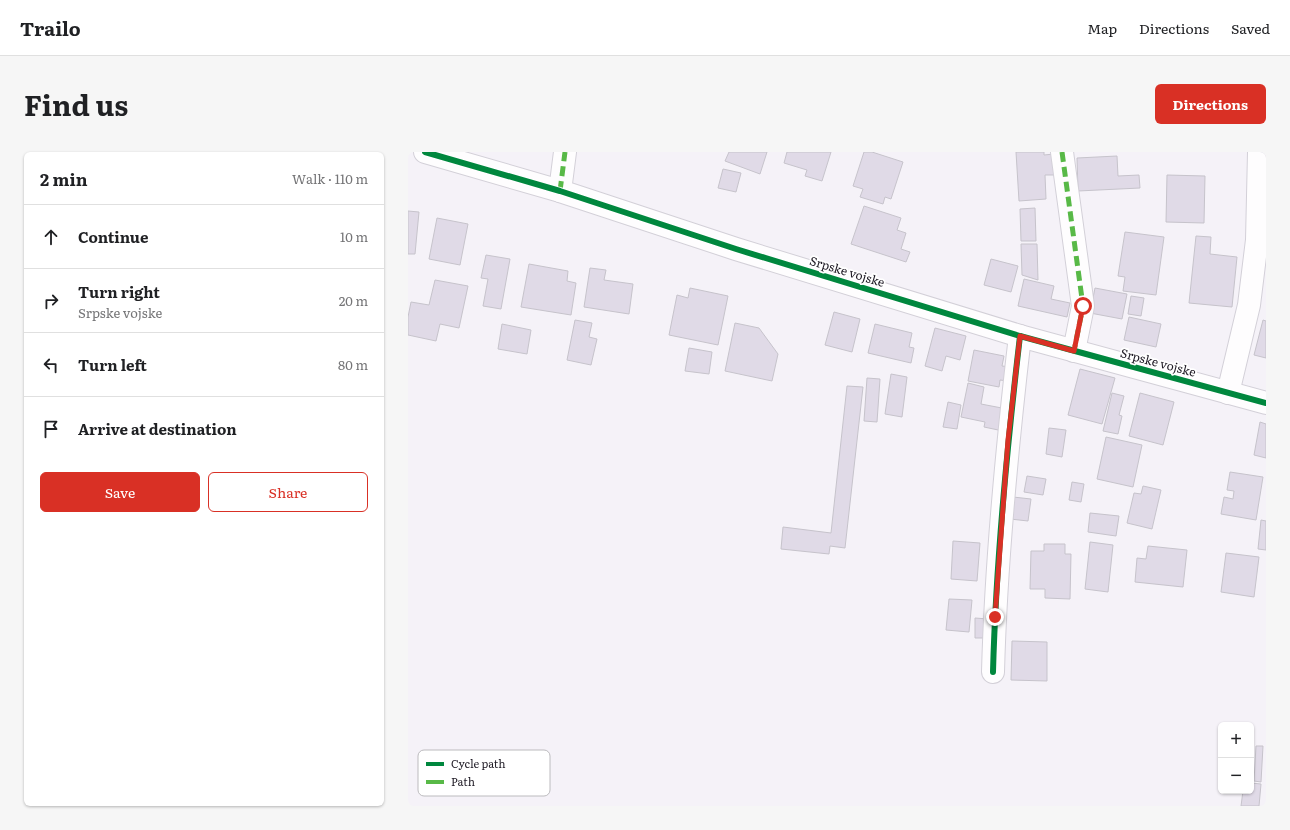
<!DOCTYPE html>
<meta charset="utf-8">
<style>
body{margin:0;font-family:Literata,serif;background:#f6f6f6;color:#202124}
.controls{position:absolute;right:12px;bottom:12px;display:grid;overflow:hidden;border-radius:6px;box-shadow:0 1px 3px #0004}
.controls button{width:36px;height:36px;display:grid;place-items:center;padding:0;border:0;border-bottom:1px solid #e0e0e0;background:#fff;color:#202124;font:20px sans-serif}
.stop{position:absolute;width:12px;height:12px;margin:-9px;border:3px solid #d93025;border-radius:50%;background:#fff}
.stop.end{background:#d93025;border-color:#fff;box-shadow:0 1px 4px #0008}
.list{margin:0;padding:0;list-style:none}
h2{display:flex;justify-content:space-between;align-items:center;height:52px;margin:0;padding:0 16px;font-size:17px}
h2 small{font-size:13px;font-weight:400;color:#757577}
.list li{display:grid;grid-template-columns:26px 1fr auto;gap:12px;align-items:center;box-sizing:border-box;height:64px;padding:0 16px;border-top:1px solid #e0e0e0}
.list b{display:block;font-size:15px;white-space:nowrap}
.list p{margin:0;font-size:13px;white-space:nowrap;color:#757577}
.list em{font-size:13px;font-style:normal;color:#757577}
.actions{display:flex;gap:8px;padding:12px 16px}
.actions a{flex:1;padding:9px 0;border:1px solid #d93025;border-radius:6px;text-align:center;font-size:14px;color:#d93025}
.actions .main{background:#d93025;color:#fff}
.icon{flex:none;width:22px;height:22px;fill:none;stroke:currentColor;stroke-width:2;stroke-linecap:round;stroke-linejoin:round}
.map{position:relative;flex:none;width:858px;height:654px;overflow:hidden;border-radius:6px}
header{display:flex;align-items:center;gap:24px;box-sizing:border-box;height:56px;padding:0 20px;background:#fff;border-bottom:1px solid #e0e0e0}
header strong{font-size:19px}
nav{display:flex;gap:22px;margin-inline-start:auto;font-size:14px}
.intro{display:flex;align-items:center;justify-content:space-between;box-sizing:border-box;height:96px;padding:0 24px}
h1{margin:0;font-size:28px}
.button{padding:10px 18px;border-radius:6px;background:#d93025;color:#fff;font-size:14px;font-weight:700}
main{display:flex;gap:24px;padding:0 24px}
aside{flex:1;background:#fff;border-radius:6px;box-shadow:0 1px 3px #0004}
.map>svg:first-child{display:block}
.building{fill:#e0dae7;stroke:#c6c3cb}
.lines{fill:none;stroke-linecap:round;stroke-linejoin:round}
.minor-casing{stroke:#d3d0d8;stroke-width:24}
.secondary-casing{stroke:#d3d0d8;stroke-width:24}
.minor{stroke:#fefdfe;stroke-width:22}
.secondary{stroke:#fefdfe;stroke-width:22}
.quiet{stroke:#58b947;stroke-width:5;stroke-dasharray:10 5;stroke-linecap:butt}
.cycleway-casing{stroke:#fff;stroke-width:8}
.cycleway{stroke:#00873e;stroke-width:6}
.route{stroke:#d93025;stroke-width:5}
.labels{text-anchor:middle;stroke-width:3.5;stroke-linejoin:round;paint-order:stroke}
.street-label{font-size:12px;fill:#1f1b25;stroke:#fff}
.key{fill:#fff;stroke:#bcbbbe;stroke-width:1}
.key-label{font-size:11px;fill:#1f1b25}
</style>
<header>
<strong>Trailo</strong>
<nav><a>Map</a><a>Directions</a><a>Saved</a></nav>
</header>
<div class="intro"><h1>Find us</h1><a class="button">Directions</a></div>
<main>
<aside>
<h2>2 min<small>Walk · 110 m</small></h2>
<ul class="list">
<li><svg class="icon" aria-label="ahead" viewBox="0 0 24 24"><path d="M12 20V5M6 11l6-6 6 6"/></svg><div><b>Continue</b></div><em>10 m</em></li>
<li><svg class="icon" aria-label="right" viewBox="0 0 24 24"><path d="M7 20v-9h11M14 6l5 5-5 5"/></svg><div><b>Turn right</b><p>Srpske vojske</p></div><em>20 m</em></li>
<li><svg class="icon" aria-label="left" viewBox="0 0 24 24"><path d="M17 20v-9H6M10 6l-5 5 5 5"/></svg><div><b>Turn left</b></div><em>80 m</em></li>
<li><svg class="icon" aria-label="arrive" viewBox="0 0 24 24"><path d="M6 21V4h12l-3 4 3 4H6"/></svg><div><b>Arrive at destination</b></div></li>
</ul>
<div class="actions"><a class="main">Save</a><a>Share</a></div>
</aside>
<div class="map">
<svg width="858" height="654" viewBox="0 0 858 654">
<rect width="100%" height="100%" fill="#f5f2f8"/>
<g class="building">
<path d="M321,0H359L352,22L317,9Z"/>
<path d="M379,0H423L414,29L397,24L399,18L376,11Z"/>
<path d="M456,0H464L495,10L483,47L477,45L475,52L452,45L455,37L445,34Z"/>
<path d="M608,0H636V3L646,2L647,23H637L638,47L611,49Z"/>
<path d="M709,4L710,24L731,23L732,36L670,39L669,6Z"/>
<path d="M315,17L333,21L328,40L310,36Z"/>
<path d="M759,23L797,24L796,71L758,70Z"/>
<path d="M456,54L493,66L489,78L498,81L493,97L502,100L498,110L443,92Z"/>
<path d="M627,56L628,89H613L612,57Z"/>
<path d="M0,59L11,60L7,102H0Z"/>
<path d="M29,66L60,72L52,113L21,107Z"/>
<path d="M717,80L756,85L748,143L715,139L717,125L710,124Z"/>
<path d="M788,84L803,85L802,102L829,105L824,155L781,151Z"/>
<path d="M613,92H629L630,128L614,123Z"/>
<path d="M78,103L102,107L93,157L75,154L80,127L73,126Z"/>
<path d="M583,107L610,114L603,140L576,133Z"/>
<path d="M121,112L160,119L159,129L168,131L163,163L113,155Z"/>
<path d="M182,116L198,118L196,128L225,132L221,162L176,155Z"/>
<path d="M616,127L646,134L643,147L662,151L659,165L610,154Z"/>
<path d="M27,128L60,134L51,176L32,172L28,189L0,183V165L3,150L21,153Z"/>
<path d="M282,136L320,144L310,193L261,183L269,143L280,146Z"/>
<path d="M687,136L719,142L714,167L682,161Z"/>
<path d="M723,144L736,146L733,164L720,162Z"/>
<path d="M426,160L452,167L444,200L417,193Z"/>
<path d="M721,165L753,172L748,195L716,188Z"/>
<path d="M167,168L184,171L181,185L189,187L183,213L159,208Z"/>
<path d="M855,168L858,169V206L846,203Z"/>
<path d="M327,171L351,176L370,202L364,229L317,219Z"/>
<path d="M94,172L123,178L119,202L90,197Z"/>
<path d="M467,172L504,181L501,195L506,196L503,211L460,201Z"/>
<path d="M527,176L558,184L552,208L538,204L534,219L517,214Z"/>
<path d="M281,196L304,200L301,222L277,219Z"/>
<path d="M566,198L596,204L594,214L603,215L600,229L592,228L591,235L560,229Z"/>
<path d="M672,217L707,226L694,272L660,263Z"/>
<path d="M483,222L499,225L494,265L477,262Z"/>
<path d="M459,226L472,227L469,270L456,269Z"/>
<path d="M560,231L576,235L573,252L599,257L595,279L576,275L577,270L553,265Z"/>
<path d="M439,234L455,235L437,396L422,394L421,402L373,397L375,375L423,381Z"/>
<path d="M704,241L716,244L711,263L714,264L710,282L695,279Z"/>
<path d="M732,241L766,250L755,293L721,284Z"/>
<path d="M540,250L553,253L549,277L535,275Z"/>
<path d="M852,270L858,272V306L846,303Z"/>
<path d="M641,276L658,278L654,305L638,302Z"/>
<path d="M698,285L734,293L725,335L689,327Z"/>
<path d="M822,320L855,325L848,368L813,362L816,345L825,347L826,339L819,338Z"/>
<path d="M619,324L638,327L635,343L616,340Z"/>
<path d="M664,330L676,332L673,350L661,348Z"/>
<path d="M735,334L753,338L744,377L719,371L726,341L733,342Z"/>
<path d="M605,345L623,347L620,369L602,367Z"/>
<path d="M682,361L711,364L708,384L680,380Z"/>
<path d="M853,368L858,369V398L850,397Z"/>
<path d="M545,389L572,391L569,429L543,427Z"/>
<path d="M682,390L705,393L700,440L677,437Z"/>
<path d="M636,392H657V402H663L662,447L637,446V437H622L623,399H636Z"/>
<path d="M740,394L779,398L775,435L727,430L729,406L738,407Z"/>
<path d="M818,401L851,405L846,445L813,440Z"/>
<path d="M541,447L564,448L561,480L538,478Z"/>
<path d="M567,466L580,467L579,486H567Z"/>
<path d="M604,489L639,490V529L603,528Z"/>
<path d="M848,594H855L853,630L846,629Z"/>
<path d="M843,631L853,632L851,654H833L835,639H843Z"/>
</g>
<g class="lines">
<defs>
<g id="minor">
<path d="M654,0L675,154L666,199"/>
<path d="M152,39L157,0"/>
<path d="M820,241L841,153L849,88L851,0"/>
<path d="M585,520C588,407 599,295 612,184"/>
</g>
<path id="secondary" d="M17,0L152,39L328,97L612,184L858,251"/>
</defs>
<use href="#minor" class="minor-casing"/>
<use href="#secondary" class="secondary-casing"/>
<use href="#minor" class="minor"/>
<use href="#secondary" class="secondary"/>
<g class="quiet">
<path d="M654,0L675,154L666,199"/>
<path d="M152,39L157,0"/>
</g>
<defs>
<g id="cycleway">
<path d="M17,0L152,39L328,97L612,184L858,251"/>
<path d="M585,520C588,407 599,295 612,184"/>
</g>
</defs>
<use href="#cycleway" class="cycleway-casing"/>
<use href="#cycleway" class="cycleway"/>
</g>
<g class="lines">
<path class="route" d="M587,465L600,288L612,184L666,199L675,154"/>
</g>
<g class="labels">
<g class="street-label">
<text transform="translate(439 120) rotate(17)" y="4">Srpske vojske</text>
<text transform="translate(750 211) rotate(15)" y="4">Srpske vojske</text>
</g>
</g>
<rect x="10" y="598" width="132" height="46" rx="6" class="key"/>
<rect x="18" y="610" width="18" height="4" fill="#00873e"/>
<rect x="18" y="628" width="18" height="4" fill="#58b947"/>
<g class="key-label">
<text x="43" y="616">Cycle path</text>
<text x="43" y="634">Path</text>
</g>
</svg>
<div class="controls">
<button>+</button>
<button>−</button>
</div>
<div class="stop" style="left:675px;top:154px"></div>
<div class="stop end" style="left:587px;top:465px"></div>
</div>
</main>
